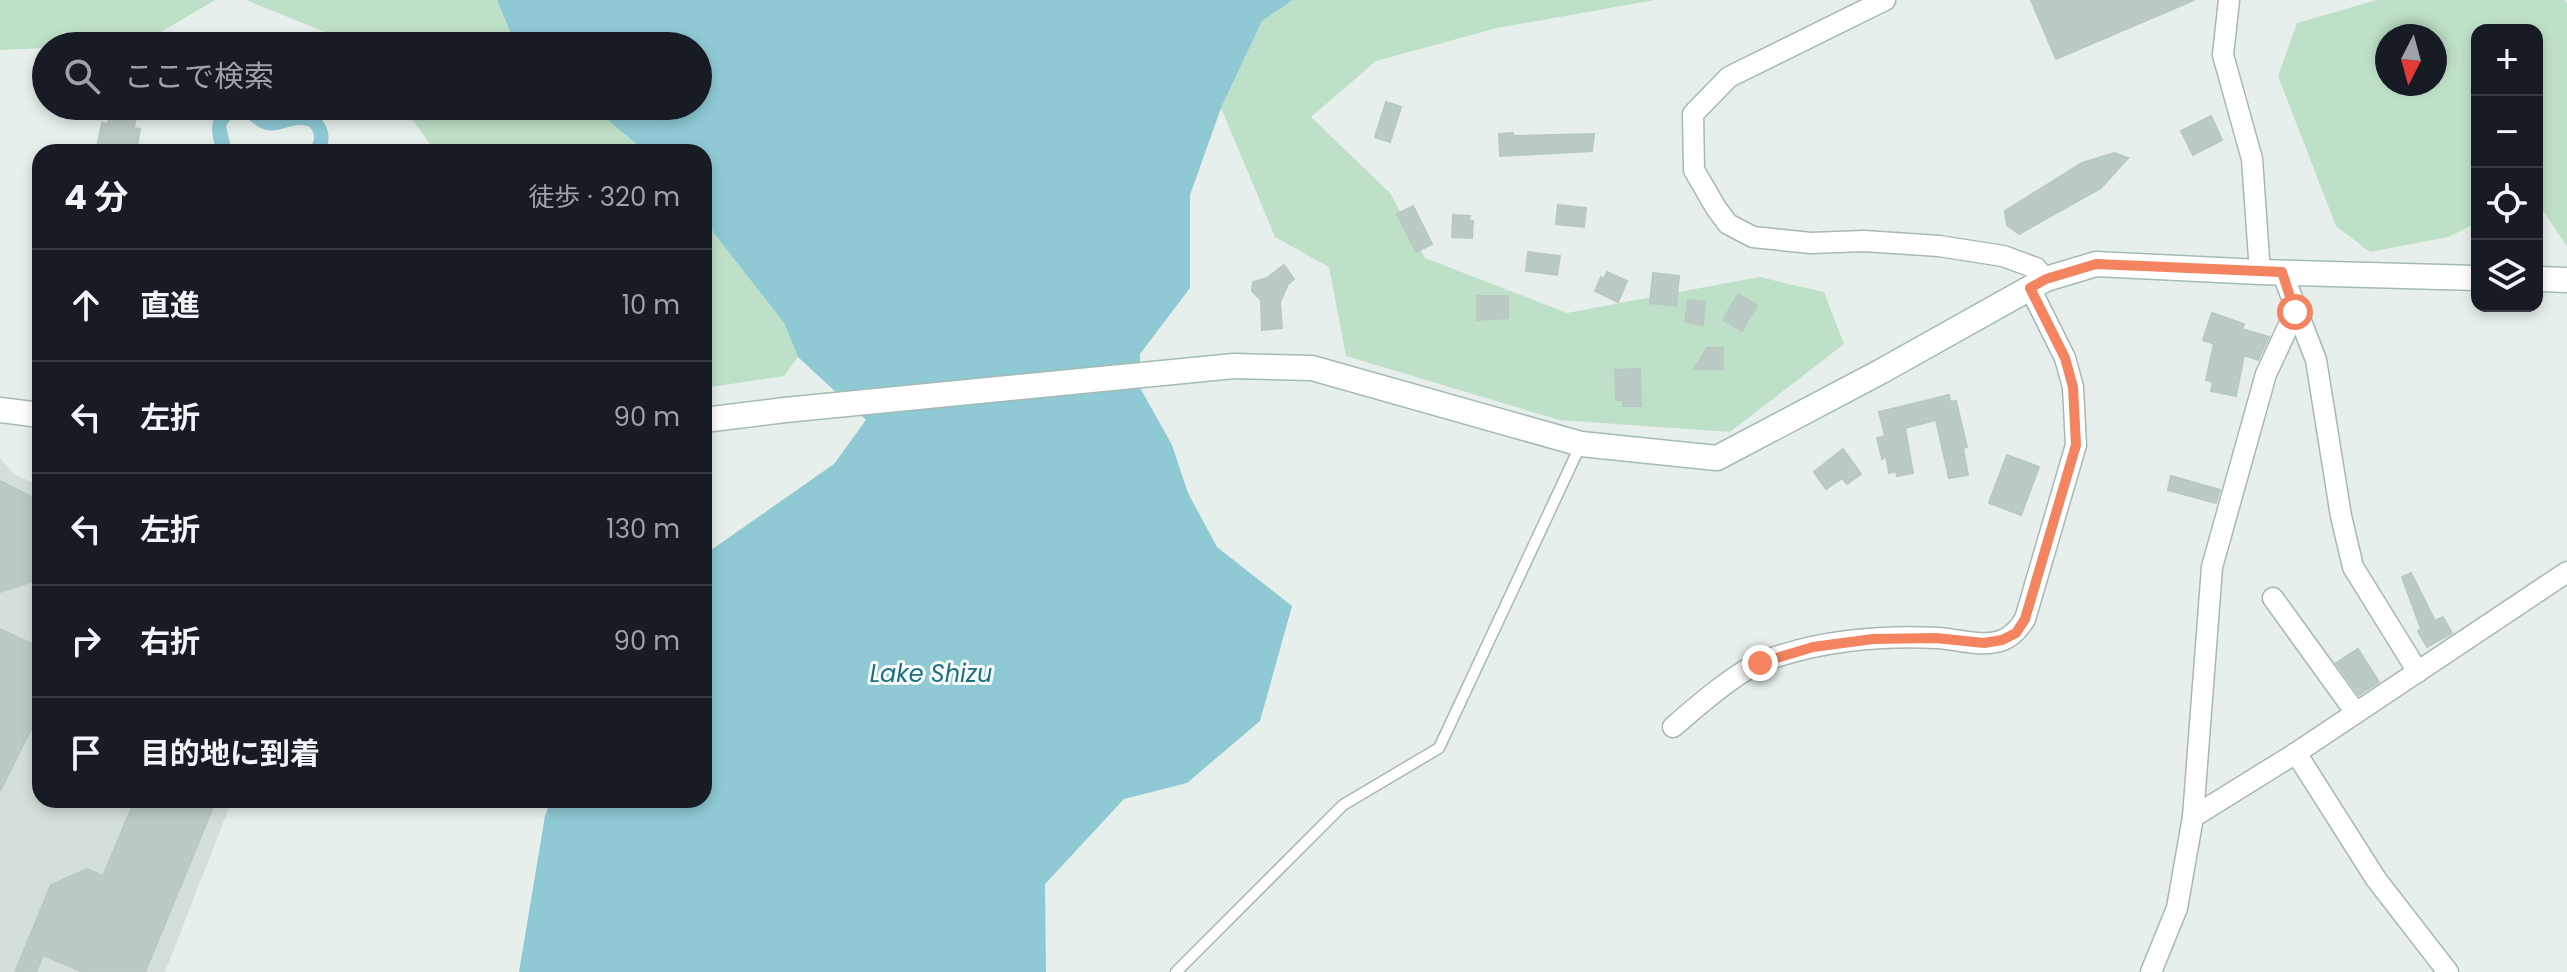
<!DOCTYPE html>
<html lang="ja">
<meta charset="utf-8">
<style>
body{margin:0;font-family:Poppins,"Noto Sans JP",sans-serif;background:#20242c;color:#f1f3f6}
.controls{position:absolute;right:24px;top:24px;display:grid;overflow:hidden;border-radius:16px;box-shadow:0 4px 12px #0003}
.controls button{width:72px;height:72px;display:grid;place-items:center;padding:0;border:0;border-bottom:2px solid #363941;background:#171b24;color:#f1f3f6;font:40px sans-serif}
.compass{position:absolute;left:2375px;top:24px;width:72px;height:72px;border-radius:50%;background:#171b24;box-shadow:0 4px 12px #0003;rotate:186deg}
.stop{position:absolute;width:24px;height:24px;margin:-18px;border:6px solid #f4845f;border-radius:50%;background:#fff}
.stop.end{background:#f4845f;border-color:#fff;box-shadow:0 2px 8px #0008}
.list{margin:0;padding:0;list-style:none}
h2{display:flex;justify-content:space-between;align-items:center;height:104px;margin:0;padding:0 32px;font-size:34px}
h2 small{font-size:26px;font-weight:400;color:#9ea1a6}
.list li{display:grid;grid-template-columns:52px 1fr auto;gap:24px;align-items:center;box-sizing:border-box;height:112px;padding:0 32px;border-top:2px solid #363941}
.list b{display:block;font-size:30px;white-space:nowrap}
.list em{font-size:26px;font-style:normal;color:#9ea1a6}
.icon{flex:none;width:44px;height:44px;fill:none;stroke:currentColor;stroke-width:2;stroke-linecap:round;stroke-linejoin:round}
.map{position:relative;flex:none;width:2567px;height:972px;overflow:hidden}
.search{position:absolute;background:#171b24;box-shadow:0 4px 12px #0003;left:32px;top:32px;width:680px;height:88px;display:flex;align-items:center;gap:20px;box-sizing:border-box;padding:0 28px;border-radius:44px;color:#9ea1a6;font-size:30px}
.panel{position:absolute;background:#171b24;box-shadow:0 4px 12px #0003;left:32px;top:144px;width:680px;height:664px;border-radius:24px}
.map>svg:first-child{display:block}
.built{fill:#d4dfda}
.green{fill:#bfe0c8;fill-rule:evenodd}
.water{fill:#8ec9d4}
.building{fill:#bbcac4;stroke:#b8c9c2;stroke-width:2}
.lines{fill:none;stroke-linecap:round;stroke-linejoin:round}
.lane-casing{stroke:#a8b8b2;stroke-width:13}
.street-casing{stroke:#a8b8b2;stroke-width:23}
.secondary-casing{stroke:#a4bbb3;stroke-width:27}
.lane{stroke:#fff;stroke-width:10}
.street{stroke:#fff;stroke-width:20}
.secondary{stroke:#fff;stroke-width:24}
.route{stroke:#f4845f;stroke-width:10}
.labels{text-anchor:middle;stroke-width:6;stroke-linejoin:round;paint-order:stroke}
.water-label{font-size:24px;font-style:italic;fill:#1c6f80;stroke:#f7fbf9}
</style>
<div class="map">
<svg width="2567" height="972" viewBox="0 0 2567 972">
<rect width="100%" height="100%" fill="#e6efeb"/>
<path class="built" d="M0,458L14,474L40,486V800H232L165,972H0Z"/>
<g class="green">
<path d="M0,0H215L139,45L46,46V48L0,50Z"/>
<path d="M246,0H497L514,41L520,46H359Z"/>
<path d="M1293,0H1655L1497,28L1376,61L1311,117L1390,193L1425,258L1567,313L1759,277L1824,292L1844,344L1730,432L1559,420L1346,356L1329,267L1275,237L1221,108L1262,21Z"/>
<path d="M2377,0H2565L2567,4V247L2537,201V30H2477V223L2448,237L2370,252L2336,226L2278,76L2297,23ZM2387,36H2435V84H2387Z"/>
<path d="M402,106H591L646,152H436Z"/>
<path d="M704,198L713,232L784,323L798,357L784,376L704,388Z"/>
</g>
<g class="water">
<path d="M497,0H1293L1262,21L1221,108L1190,195V288L1140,354L1139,386L1172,445L1188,493L1217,547L1292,606L1260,721L1187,783L1124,799L1045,884L1046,972H519L545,816L551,800H704V555L834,464L866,420L798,357L784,323L713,232L704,198V152H646L591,106H698V46H520L514,41Z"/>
<path d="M223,106H256L272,116L296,110L314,112C327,122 333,136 325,152H300C312,148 319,139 310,127C295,120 282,133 266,130C251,126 248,112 232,117L226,126L232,152H217C211,134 208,120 223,106Z"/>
</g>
<g class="building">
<path d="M2031,0H2194L2056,59Z"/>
<path d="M1386,102L1401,107L1390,142L1375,137Z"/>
<path d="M110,111L136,115L134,128L140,129L136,152H96L102,123L108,124Z"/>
<path d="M2211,116L2222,140L2193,155L2181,131Z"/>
<path d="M1513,133V136L1594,134L1592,151L1500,156L1499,134Z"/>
<path d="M2114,153L2128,158L2101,188L2019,234L2007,225L2005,211L2082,163Z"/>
<path d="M1558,205L1586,208L1584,227L1556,224Z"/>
<path d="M1413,206L1432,244L1416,252L1397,214Z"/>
<path d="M1453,215L1470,216L1469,221H1473L1472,238L1452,237Z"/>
<path d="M1528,252L1560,256L1557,275L1526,271Z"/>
<path d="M1284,265L1294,279L1288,284L1280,302L1282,328L1262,330L1261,300L1252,291L1253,282L1267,278Z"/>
<path d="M1607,272L1627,281L1618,302L1595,291L1601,277L1604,279Z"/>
<path d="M1653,273L1679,276L1676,306L1650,303Z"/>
<path d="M1738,294L1757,305L1742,331L1723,320Z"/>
<path d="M1477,296H1508V318L1477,320Z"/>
<path d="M1688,300L1705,302L1703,325L1685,322Z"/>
<path d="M2212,313L2244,324L2242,329L2269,337L2258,360L2244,355L2236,396L2211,391L2213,382L2206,380L2214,344L2203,340Z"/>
<path d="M1707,348H1723V369H1694Z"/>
<path d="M1640,369L1641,406H1623V400H1616L1615,370Z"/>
<path d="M1949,395L1950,402L1956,401L1967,447L1963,448L1968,475L1949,478L1936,420L1905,428L1913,473L1897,476L1896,471L1889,473L1886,456L1882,459L1877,438L1885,436L1879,412Z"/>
<path d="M1843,449L1861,474L1847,484L1842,478L1826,489L1814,472Z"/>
<path d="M2007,455L2039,467L2021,515L1989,503Z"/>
<path d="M2171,476L2220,490L2216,503L2168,490Z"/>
<path d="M0,481L40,501V574L37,580L0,592Z"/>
<path d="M2411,573L2435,621L2443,617L2452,633L2427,647L2418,631L2421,629L2402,577Z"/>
<path d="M0,629L40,648V711L0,791Z"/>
<path d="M2358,649L2379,682L2359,695L2336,663Z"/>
<path d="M135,800H216L145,972H83L43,955L36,972H15L51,885L87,869L103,876Z"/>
</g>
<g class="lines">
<defs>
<path id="lane" d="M1176,972L1343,805L1439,748L1581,444"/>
<g id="street">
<path d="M1885,0L1729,77L1693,114L1694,170L1716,208L1728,224L1753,237L1811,243L1864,241L1939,246L2003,256L2036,268L2046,279"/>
<path d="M2229,0L2223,55L2252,159L2260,272"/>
<path d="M2282,272L2316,360L2341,516L2353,567L2418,672"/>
<path d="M2273,598L2356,713"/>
<path d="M1673,727C1695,708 1736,672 1762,662C1815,641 1880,635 1937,638C1959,639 1982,648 2003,640C2014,635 2019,628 2025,619L2076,445L2073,387L2065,358L2030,288"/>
<path d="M2296,753L2376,879L2448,972"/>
<path d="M2193,817L2212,567L2266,374L2295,312"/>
<path d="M2151,972L2177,908L2193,817L2296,753L2567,572"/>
</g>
<g id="secondary">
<path d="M2537,279L2567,280"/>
<path d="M0,410L40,415"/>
<path d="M704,420L785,410L1234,366L1312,368L1581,444L1717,458L1880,372L2046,279L2096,264L2260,272L2477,278"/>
</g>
</defs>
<use href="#lane" class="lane-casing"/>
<use href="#street" class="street-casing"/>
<use href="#secondary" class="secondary-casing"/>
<use href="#lane" class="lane"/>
<use href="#street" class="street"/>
<use href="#secondary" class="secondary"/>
</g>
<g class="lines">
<path class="route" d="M1760,663L1813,647L1873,639L1936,638L1984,643L2002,640L2016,633L2025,619L2076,445L2073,387L2065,358L2030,288L2046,279L2096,264L2282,272L2295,312"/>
</g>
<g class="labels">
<g class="water-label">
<text x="931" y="682">Lake Shizu</text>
</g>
</g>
</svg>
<div class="controls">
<button>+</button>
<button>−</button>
<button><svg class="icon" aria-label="locate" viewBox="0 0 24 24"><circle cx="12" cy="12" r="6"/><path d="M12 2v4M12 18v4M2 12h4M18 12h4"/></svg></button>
<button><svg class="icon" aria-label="layers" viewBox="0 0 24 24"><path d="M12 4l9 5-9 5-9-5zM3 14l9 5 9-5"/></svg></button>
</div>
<svg class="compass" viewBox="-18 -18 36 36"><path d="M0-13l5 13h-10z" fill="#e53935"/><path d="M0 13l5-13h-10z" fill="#9ea1a6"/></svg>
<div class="stop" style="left:2295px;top:312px"></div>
<div class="stop end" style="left:1760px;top:663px"></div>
<div class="search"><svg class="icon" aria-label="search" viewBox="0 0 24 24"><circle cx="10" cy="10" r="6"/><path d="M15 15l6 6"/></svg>ここで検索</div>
<section class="panel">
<h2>4 分<small>徒歩 · 320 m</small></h2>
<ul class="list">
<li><svg class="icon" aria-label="ahead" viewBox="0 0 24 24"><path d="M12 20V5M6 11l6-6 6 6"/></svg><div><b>直進</b></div><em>10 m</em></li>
<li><svg class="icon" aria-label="left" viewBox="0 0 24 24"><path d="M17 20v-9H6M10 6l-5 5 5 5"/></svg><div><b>左折</b></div><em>90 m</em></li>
<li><svg class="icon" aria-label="left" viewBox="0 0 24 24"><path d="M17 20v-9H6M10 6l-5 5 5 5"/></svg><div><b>左折</b></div><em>130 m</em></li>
<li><svg class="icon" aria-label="right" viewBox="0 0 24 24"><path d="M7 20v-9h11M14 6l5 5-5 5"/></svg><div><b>右折</b></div><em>90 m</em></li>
<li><svg class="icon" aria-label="arrive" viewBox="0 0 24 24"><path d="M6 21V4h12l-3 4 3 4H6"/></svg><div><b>目的地に到着</b></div></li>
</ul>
</section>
</div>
